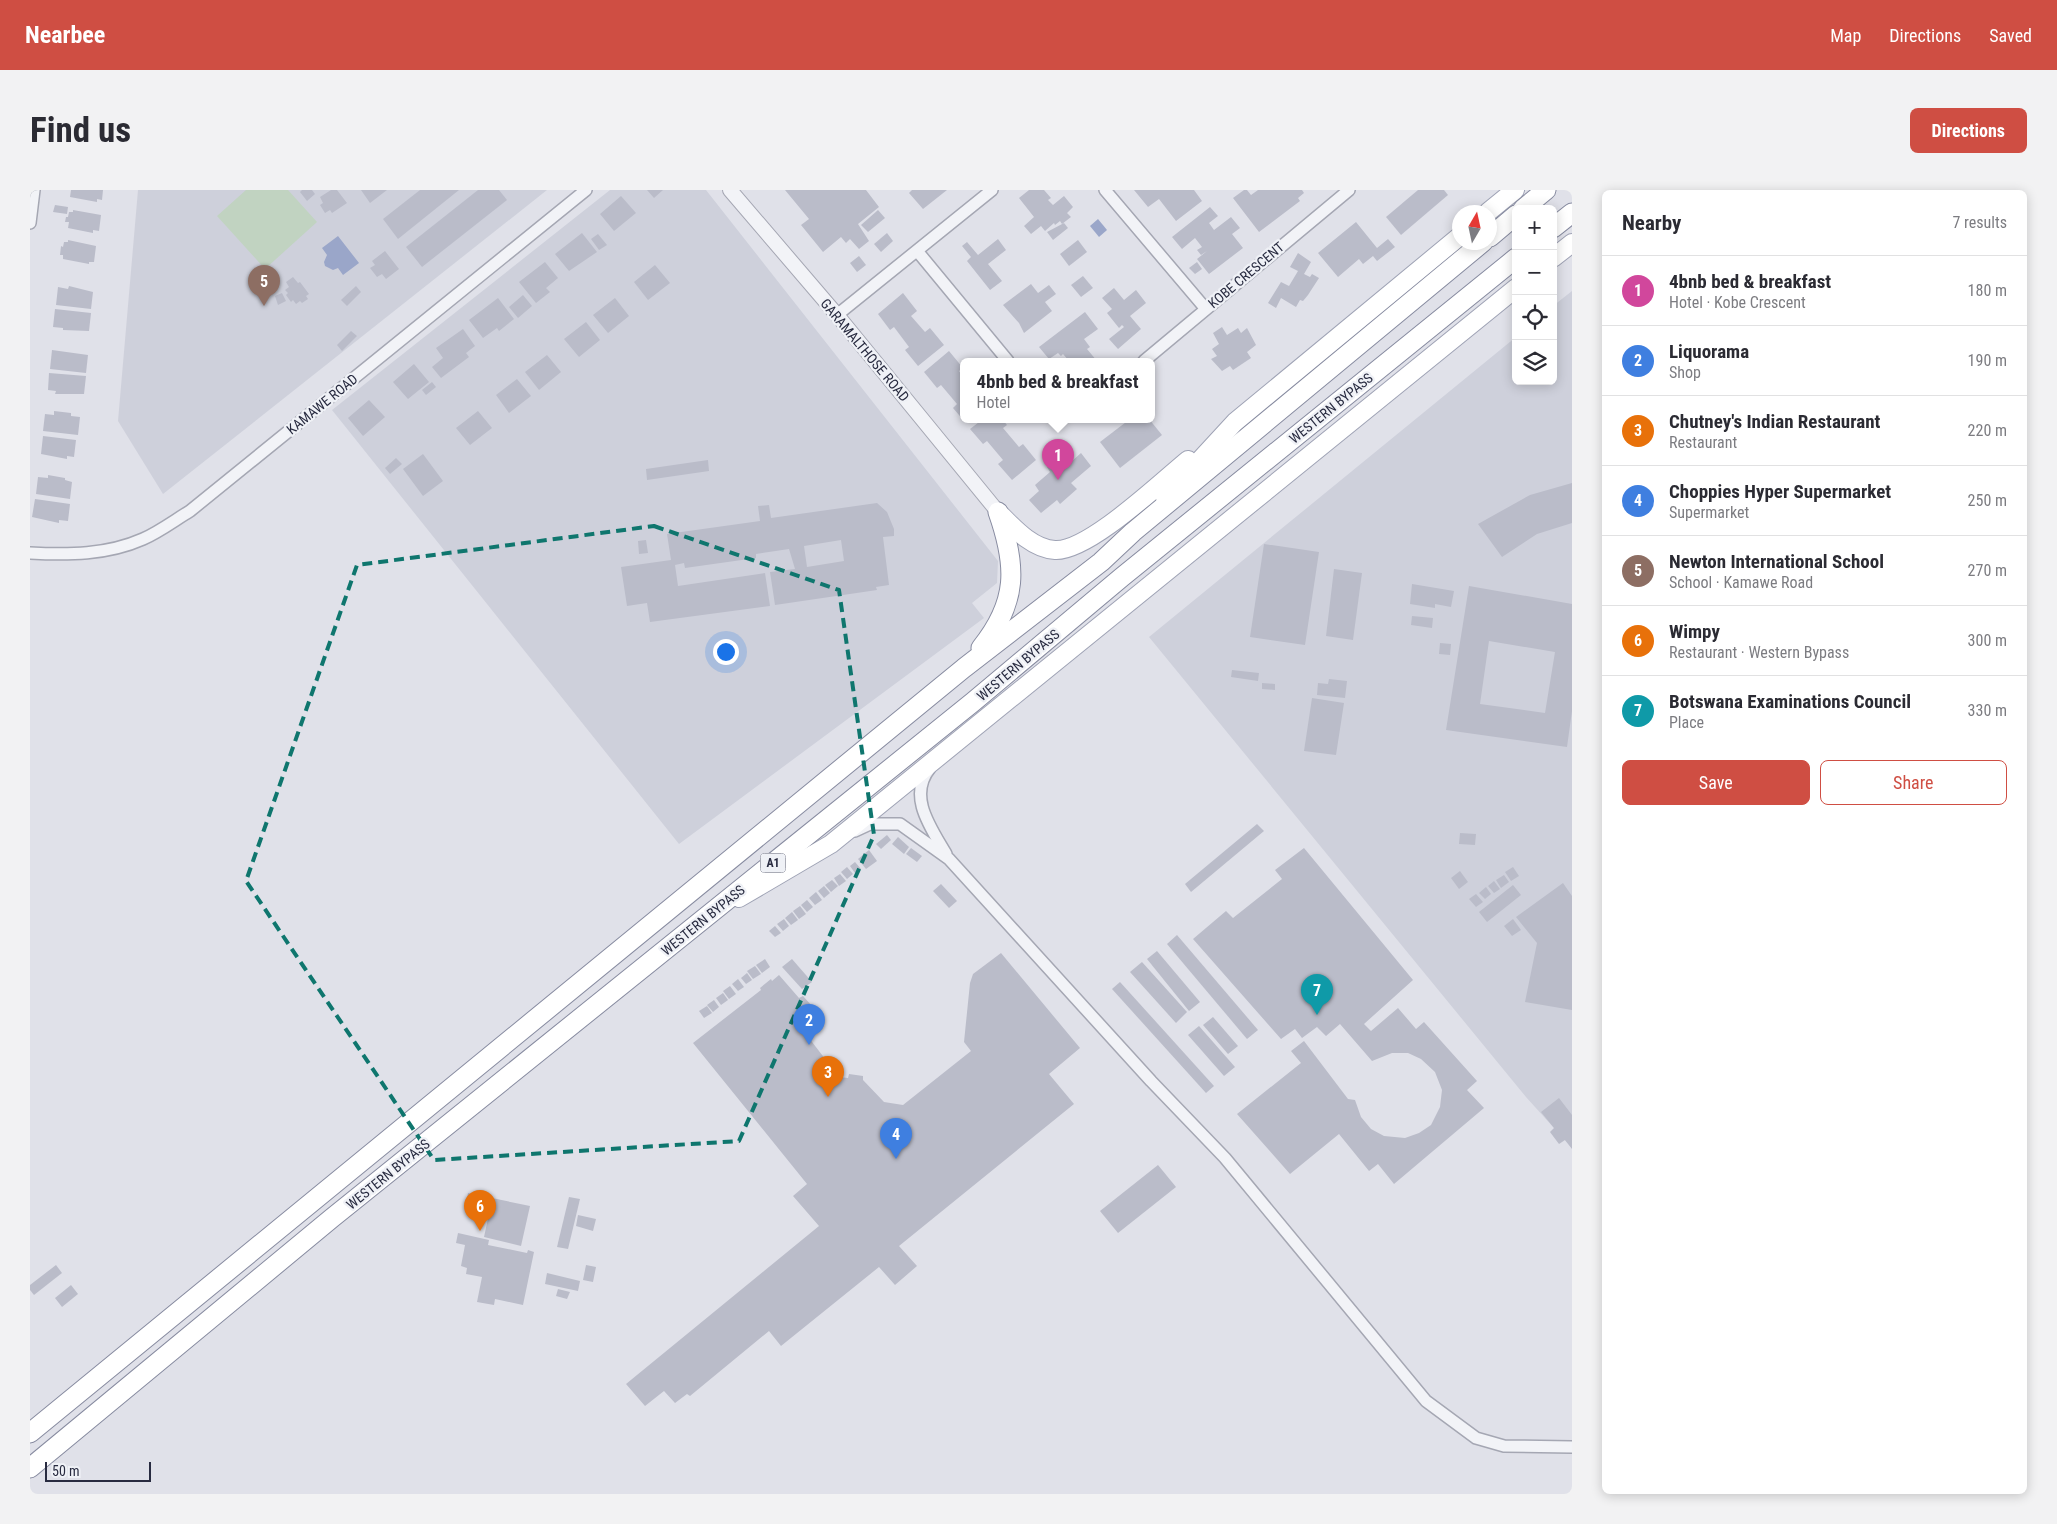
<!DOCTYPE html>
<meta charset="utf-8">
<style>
body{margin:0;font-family:"Roboto Condensed",sans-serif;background:#f2f2f3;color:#2b2b33}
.controls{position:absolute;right:15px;top:15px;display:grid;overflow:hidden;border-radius:8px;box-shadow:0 2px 12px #0003}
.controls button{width:45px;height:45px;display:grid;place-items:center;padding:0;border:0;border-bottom:1px solid #e1e1e2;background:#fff;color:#2b2b33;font:25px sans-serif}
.compass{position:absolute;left:1422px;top:15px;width:45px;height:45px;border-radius:50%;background:#fff;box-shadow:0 2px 12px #0003;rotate:9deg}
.scale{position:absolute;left:15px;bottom:12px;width:106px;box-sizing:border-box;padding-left:5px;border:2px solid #282b40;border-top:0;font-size:14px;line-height:18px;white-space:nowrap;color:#282b40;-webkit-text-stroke:4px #eff1f6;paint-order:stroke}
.you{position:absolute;left:695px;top:461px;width:18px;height:18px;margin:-12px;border:4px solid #fff;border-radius:50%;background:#1a73e8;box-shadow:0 0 0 8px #1a73e833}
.badge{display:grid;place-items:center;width:32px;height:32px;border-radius:50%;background:#cf4e43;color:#fff;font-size:16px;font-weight:700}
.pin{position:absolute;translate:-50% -41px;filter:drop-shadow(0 1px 2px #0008)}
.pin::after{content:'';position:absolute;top:26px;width:18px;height:15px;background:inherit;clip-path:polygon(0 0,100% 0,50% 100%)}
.popup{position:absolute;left:930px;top:168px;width:195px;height:65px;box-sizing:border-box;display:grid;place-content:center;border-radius:8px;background:#fff;filter:drop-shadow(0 1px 4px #0005);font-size:16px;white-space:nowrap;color:#7c7c81}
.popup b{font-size:19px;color:#2b2b33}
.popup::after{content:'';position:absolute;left:50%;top:100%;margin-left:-10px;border:10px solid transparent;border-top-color:#fff}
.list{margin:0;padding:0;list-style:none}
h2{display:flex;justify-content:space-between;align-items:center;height:65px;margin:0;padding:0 20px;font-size:21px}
h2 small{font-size:16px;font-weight:400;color:#7c7c81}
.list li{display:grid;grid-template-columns:32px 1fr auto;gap:15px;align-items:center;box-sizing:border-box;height:70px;padding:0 20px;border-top:1px solid #e1e1e2}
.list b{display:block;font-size:19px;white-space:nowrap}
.list p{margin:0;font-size:16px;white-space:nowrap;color:#7c7c81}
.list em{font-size:16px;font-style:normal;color:#7c7c81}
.actions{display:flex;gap:10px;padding:15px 20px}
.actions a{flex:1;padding:11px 0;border:1px solid #cf4e43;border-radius:8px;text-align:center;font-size:18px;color:#cf4e43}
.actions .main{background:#cf4e43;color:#fff}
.icon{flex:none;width:28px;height:28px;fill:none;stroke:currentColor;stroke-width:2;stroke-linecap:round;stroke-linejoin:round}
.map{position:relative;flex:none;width:1542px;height:1304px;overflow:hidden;border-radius:8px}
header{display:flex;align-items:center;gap:30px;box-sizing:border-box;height:70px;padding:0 25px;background:#cf4e43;color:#fff}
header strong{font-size:24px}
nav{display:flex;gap:28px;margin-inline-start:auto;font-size:18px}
.intro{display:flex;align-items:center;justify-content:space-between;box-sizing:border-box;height:120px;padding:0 30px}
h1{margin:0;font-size:35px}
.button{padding:12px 22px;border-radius:8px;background:#cf4e43;color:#fff;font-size:18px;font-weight:700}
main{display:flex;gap:30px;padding:0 30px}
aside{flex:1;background:#fff;border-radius:8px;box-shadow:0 2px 12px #0003}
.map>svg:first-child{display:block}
.built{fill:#ced0db}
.green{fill:#c1d3c1}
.water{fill:#9aa6c9}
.building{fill:#babcc9;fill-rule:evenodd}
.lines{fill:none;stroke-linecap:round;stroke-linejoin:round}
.minor-casing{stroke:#a5a7b3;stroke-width:14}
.tertiary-casing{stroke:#a5a7b3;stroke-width:16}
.primary-casing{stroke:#9fa3b5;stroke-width:20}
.trunk-casing{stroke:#878ba0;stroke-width:21}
.minor{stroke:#f2f3f7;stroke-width:11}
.tertiary{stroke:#f2f3f7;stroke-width:14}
.primary{stroke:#fff;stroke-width:18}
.trunk{stroke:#fff;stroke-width:19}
.marked{fill:none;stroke:#0f766e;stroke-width:4;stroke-dasharray:10 6;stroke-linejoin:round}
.labels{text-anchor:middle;stroke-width:4.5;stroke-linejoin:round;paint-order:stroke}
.shield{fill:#eff1f6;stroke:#646677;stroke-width:1}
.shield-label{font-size:12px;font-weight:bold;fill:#282b40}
.street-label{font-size:14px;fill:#282b40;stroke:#eff1f6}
</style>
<header>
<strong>Nearbee</strong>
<nav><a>Map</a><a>Directions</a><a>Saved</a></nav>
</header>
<div class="intro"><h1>Find us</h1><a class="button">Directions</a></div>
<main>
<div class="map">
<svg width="1542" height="1304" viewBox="0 0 1542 1304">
<rect width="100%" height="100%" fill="#e0e1e9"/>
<g class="built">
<path d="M108,0H517L133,304L88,231Z"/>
<path d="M580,0H676L968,371L967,393L942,413L954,428L649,654L302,220Z"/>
<path d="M1542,101V958L1496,907L1119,447L1486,147V191H1523V116Z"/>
</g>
<path class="green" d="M216,0H258L287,32L235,79L187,26Z"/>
<g class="water">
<path d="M1068,29L1077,40L1069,47L1060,36Z"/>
<path d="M308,46L329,73L313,85L308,78L303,80L295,76L294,72L297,65L292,58Z"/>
</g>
<g class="building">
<path d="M41,0H73L72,10L67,9V12L40,7Z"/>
<path d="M272,0H282L285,4L277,11L270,2Z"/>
<path d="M301,0H307L317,13L302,23L300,20L295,23L290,15L293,13L290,7Z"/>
<path d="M331,0H357L340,13Z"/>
<path d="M390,0H429L368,49L353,29Z"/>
<path d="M448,0H469L477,10L392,77L376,57Z"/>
<path d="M617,0H633L624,8Z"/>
<path d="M755,0H836L849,17L828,34L839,51L829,59L820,49L816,53L811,47L793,62L771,35L779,29Z"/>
<path d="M882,0H917L893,19L879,3Z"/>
<path d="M999,0H1014L1021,8L1018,10L1023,15L1034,6L1043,17L1037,23L1041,27L1032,34L1030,31L1025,35L1024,33L1015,41L1011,36L1001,44L994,36L1004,27L989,8Z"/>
<path d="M1104,0H1164L1172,11L1146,31L1129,9L1118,17Z"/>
<path d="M1214,0H1217L1221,5L1228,0H1272L1274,3L1268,8L1270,11L1229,42L1203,8Z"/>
<path d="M1388,0H1414L1418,5L1371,45L1356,27Z"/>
<path d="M591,6L606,23L584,41L570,24Z"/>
<path d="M25,15L38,17L37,24L23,22Z"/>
<path d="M1180,17L1188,26L1179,33L1184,40L1201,27L1210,38L1202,44L1213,58L1179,84L1167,69L1177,61L1171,65L1167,60L1172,57L1165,48L1152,59L1142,47Z"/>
<path d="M43,20L71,25L69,41L63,40V43L38,38L39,32H35L36,27H38L39,22H43Z"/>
<path d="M848,20L855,28L838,42L831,35Z"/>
<path d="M1326,32L1347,58L1358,49L1365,57L1347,71L1343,66L1333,74L1329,69L1308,87L1288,63Z"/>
<path d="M1034,33L1038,38L1023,50L1017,42Z"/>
<path d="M552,43L567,62L539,81L525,64Z"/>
<path d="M857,43L863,51L851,62L844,54Z"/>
<path d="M568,44L577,55L569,60L561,49Z"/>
<path d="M968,49L976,60L958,74L972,91L960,100L937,71L941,67L932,56L937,52L948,65Z"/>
<path d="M38,50L66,56L64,72H59V74L33,69V65H30L31,56L33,57L34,52H38Z"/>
<path d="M1048,50L1057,62L1039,76L1030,64Z"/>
<path d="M355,61L369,79L356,89L352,84L347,87L340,78L345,75L342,71Z"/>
<path d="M1268,63L1281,72L1274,84L1280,87L1282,84L1289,88L1278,105L1273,111L1270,110L1266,117L1251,108L1246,118L1238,113L1251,92L1259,96L1268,81L1260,77Z"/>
<path d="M829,66L836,75L827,82L820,73Z"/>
<path d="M515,72L528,88L516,98L520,102L506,113L489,92Z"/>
<path d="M1167,72L1172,79L1165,84L1159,78Z"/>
<path d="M625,75L640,93L618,110L604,92Z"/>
<path d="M1053,86L1063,98L1051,107L1041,95Z"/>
<path d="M263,87L268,93L270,92L279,104L276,106L278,109L272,113L270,111L266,114L263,110L261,112L256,105L258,103L255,100L259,97L256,92Z"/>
<path d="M1001,94L1008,103L1019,95L1026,104L1015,112L1022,121L994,143L989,133L973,115Z"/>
<path d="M39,96L63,102L61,119L26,115L28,97L38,99Z"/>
<path d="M326,96L331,102L317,116L311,110Z"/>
<path d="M1084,98L1094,110L1106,100L1116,113L1100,126L1111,139L1088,159L1079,149L1094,137L1092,135L1089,138L1077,123L1082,119L1072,108Z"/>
<path d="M252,103L256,111L248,115L245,106Z"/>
<path d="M873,103L887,121L881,126L895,142L900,138L914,155L888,176L875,160L879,157L864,137L860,140L848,124Z"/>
<path d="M493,105L502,116L488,128L479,117Z"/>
<path d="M468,108L484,129L469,141L467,138L453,148L439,130Z"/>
<path d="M585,108L599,126L578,143L563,125Z"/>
<path d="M25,119L61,123L59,141L33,140V138L23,137Z"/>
<path d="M1055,122L1068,139L1054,149L1060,157L1057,159L1067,171H1039L1033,164L1031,166L1028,163L1019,169L1009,157Z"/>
<path d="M556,132L570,150L549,167L534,149Z"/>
<path d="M1192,137L1197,145L1208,138L1211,143L1217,138L1226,155L1217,162L1221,168L1203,180L1200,176L1192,181L1181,169L1187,166L1182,159L1189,154L1183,143Z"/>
<path d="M433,139L445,156L436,163L439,167L411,188L402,177L413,168L406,158Z"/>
<path d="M321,141L327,146L312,161L307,155Z"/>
<path d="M22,160L58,165L56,183L20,179Z"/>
<path d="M919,161L933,178L929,181L934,188V229H938L935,232L923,218L927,214L911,195L907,198L894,182Z"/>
<path d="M517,165L531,182L509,200L495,182Z"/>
<path d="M384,174L399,192L378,209L363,192Z"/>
<path d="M19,183L56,186L54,204H25L26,201L18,200Z"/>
<path d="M487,189L501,206L479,223L466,205Z"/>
<path d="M402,192L406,197L396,205L392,200Z"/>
<path d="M339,210L355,227L333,246L318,228Z"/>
<path d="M24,221L41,223V226L50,227L48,245L13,241L15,224L24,225Z"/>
<path d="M448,221L462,238L440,255L426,238Z"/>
<path d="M953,229H972L977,235L973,238L989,257L993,254L1006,270L982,290L968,274L973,270L957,251L953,254L940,239Z"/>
<path d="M1100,229H1119L1132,245L1090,278L1070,252Z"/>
<path d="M13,246L46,250L44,267L37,266V269L11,264Z"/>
<path d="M1051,263L1061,276L1041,293L1047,299L1030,314L1027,310L1011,323L999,310L1009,301L1005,295L1020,282L1017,277L1025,270L1029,275L1037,268L1041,272Z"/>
<path d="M393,264L413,291L393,306L373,279Z"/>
<path d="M366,268L372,274L360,284L355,278Z"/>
<path d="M678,270L679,281L617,290L616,279Z"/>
<path d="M18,285L35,288V290L42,292L40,309L6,304L8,287L18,288Z"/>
<path d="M1542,293V333L1507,344L1472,367L1448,334L1500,305Z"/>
<path d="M5,309L40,314L38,331L29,330V333L2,327Z"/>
<path d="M847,313L857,322L864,339V346L853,347L859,395L846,397L847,400L745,415L740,382L765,379L759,359L726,364V368L655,378L654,373L645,375L648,396L735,383L740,416L620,432L617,413L597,416L591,377L641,370L637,344L730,331L728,316L739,315L741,328ZM811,350L814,371L777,377L774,356Z"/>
<path d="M616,350L618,363L609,364L608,351Z"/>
<path d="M1234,354L1289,362L1275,455L1220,447Z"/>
<path d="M1304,379L1332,383L1323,450L1296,446Z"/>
<path d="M1382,394L1424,401L1421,417L1405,414V418L1380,414Z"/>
<path d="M1439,396L1542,414V521L1537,557L1416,540ZM1459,451L1525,462L1515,523L1450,514Z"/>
<path d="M1382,426L1403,428L1402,438L1381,435Z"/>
<path d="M1410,453L1421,454L1420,465L1409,464Z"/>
<path d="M1202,480L1229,483L1228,491L1201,487Z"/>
<path d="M1299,489L1317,491L1315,508L1287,505L1288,493L1298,494Z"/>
<path d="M1232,493L1245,494V500L1232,499Z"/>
<path d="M1282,508L1314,513L1306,565L1274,561Z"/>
<path d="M1227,634L1234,641L1161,702L1155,694Z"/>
<path d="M1430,643L1446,644L1445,655L1429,654Z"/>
<path d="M857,645L861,650L851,659L846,654Z"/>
<path d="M868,647L879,657L874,664L862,654Z"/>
<path d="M881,658L892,666L887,672L876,664Z"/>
<path d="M1274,658L1383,790L1334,834L1341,841L1368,818L1386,839L1394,832L1447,891L1437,900L1454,918L1364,994L1348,974L1339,981L1309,944L1260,984L1207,924L1271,873L1261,861L1274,851L1318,909L1325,910L1331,927L1341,939L1354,946L1375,948L1389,943L1401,935L1410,917L1412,900L1405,882L1391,869L1378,863H1362L1342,871L1310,834L1296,846L1287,837L1272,848L1265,839L1251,849L1163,749L1196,721L1203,728L1252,689L1245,680Z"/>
<path d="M839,660L847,671L836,679L828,669Z"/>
<path d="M825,672L831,679L825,683L820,676Z"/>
<path d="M817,677L823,684L817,689L811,682Z"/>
<path d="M1483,677L1489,686L1481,691L1475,682Z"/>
<path d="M1430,681L1438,692L1429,699L1421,688Z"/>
<path d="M810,684L816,691L809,696L804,688Z"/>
<path d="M1474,685L1479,692L1471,698L1466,690Z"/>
<path d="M802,690L808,696L801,702L795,695Z"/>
<path d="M1464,691L1470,699L1464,703L1458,696Z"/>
<path d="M1533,693L1542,706V820L1495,812L1507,753L1486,727Z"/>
<path d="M911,694L927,711L919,718L903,701Z"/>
<path d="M1483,695L1491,705L1457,732L1449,722Z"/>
<path d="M794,696L800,703L794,708L788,701Z"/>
<path d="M1456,697L1461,704L1455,709L1449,703Z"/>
<path d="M786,702L792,710L785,715L779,708Z"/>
<path d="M1446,704L1453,712L1446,717L1439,709Z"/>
<path d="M777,710L783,717L777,722L771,715Z"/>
<path d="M770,716L776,724L769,729L763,721Z"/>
<path d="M762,722L768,730L761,735L755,728Z"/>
<path d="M754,729L759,736L753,741L747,734Z"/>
<path d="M1483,729L1491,740L1482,746L1474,736Z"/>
<path d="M745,736L751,743L745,747L739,741Z"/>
<path d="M1147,745L1228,840L1217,849L1137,754Z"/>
<path d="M1127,761L1170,812L1159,821L1117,769Z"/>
<path d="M971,763L1050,858L1019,884L1044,914L869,1056L887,1076L865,1095L849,1077L751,1156L739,1141L660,1206L657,1204L645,1213L634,1201L615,1216L596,1194L789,1036L763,1006L777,994L663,853L731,800L730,798L741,789L742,791L749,785L769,808L773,806L782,816L779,848L809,887L818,888L819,884L833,886V890L854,912L873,915L941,861L934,852L940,793L943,784Z"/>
<path d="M735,769L740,777L732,783L726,775Z"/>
<path d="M762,769L782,792L772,799L752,777Z"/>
<path d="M1112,772L1157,822L1146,833L1100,782Z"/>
<path d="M725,776L731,784L723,789L717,781Z"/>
<path d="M717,783L722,790L716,794L711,788Z"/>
<path d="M708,789L714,797L708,801L702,794Z"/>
<path d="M1090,792L1184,896L1176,903L1082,799Z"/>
<path d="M700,796L706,804L699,809L693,801Z"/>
<path d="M693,803L698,810L691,815L686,808Z"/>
<path d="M684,810L689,817L683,822L677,815Z"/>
<path d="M677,816L682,823L674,828L669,821Z"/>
<path d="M1183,827L1208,856L1198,864L1173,835Z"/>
<path d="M1169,836L1205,877L1194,886L1158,845Z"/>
<path d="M1529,908L1542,925V959L1535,950L1529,954L1520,942L1524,938L1511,922Z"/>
<path d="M1128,975L1146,997L1088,1043L1070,1021Z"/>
<path d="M438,1003L500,1016L491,1056L454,1047L459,1024L435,1019Z"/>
<path d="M539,1007L550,1009L538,1059L527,1057Z"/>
<path d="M548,1025L566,1029L563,1041L546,1036Z"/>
<path d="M428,1043L459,1050L458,1055L497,1063L498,1060L504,1062L493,1115L465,1109L464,1115L447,1112L452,1087L436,1084L437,1078L431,1076L435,1055L426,1053Z"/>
<path d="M26,1075L32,1083L4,1105L0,1100V1095Z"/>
<path d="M556,1075L566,1077L563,1092L553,1090Z"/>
<path d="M517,1083L550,1091L548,1101L515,1094Z"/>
<path d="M41,1095L48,1104L32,1117L25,1108Z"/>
<path d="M528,1099L540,1102L537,1109L526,1106Z"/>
</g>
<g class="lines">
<defs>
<g id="minor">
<path d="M1075,0L1175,118"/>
<path d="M0,33L4,0"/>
<path d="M888,62L978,171"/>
<path d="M807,125L962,0"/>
<path d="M1114,171L1319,0"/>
<path d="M0,363C38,365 77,365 113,349C129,342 145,330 160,321L556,0"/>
<path d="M900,578C877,606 901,638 916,664"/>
<path d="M825,641L840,634H870L919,669L1121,891L1195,968L1396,1211L1446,1248L1474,1256L1542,1257"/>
</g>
<path id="tertiary" d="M700,0L807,125L968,322"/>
<g id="primary">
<path d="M1458,22L1485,0"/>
<path d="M1523,68L1542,53"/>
<path d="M1135,308L1205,232L1430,46"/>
<path d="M968,322C983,337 1002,359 1025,360C1058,362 1131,292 1158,270"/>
<path d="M709,708L801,654L1486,98"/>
</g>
<g id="trunk">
<path d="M1493,19L1516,0"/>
<path d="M1523,38L1542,23"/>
<path d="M1460,47L1486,25"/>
<path d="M951,458C988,412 987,376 968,322"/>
<path d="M0,1243L934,478L1071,372L1103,342L1453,52"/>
<path d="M0,1278L302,1028L943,512L1092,387L1486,68"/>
</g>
</defs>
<use href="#minor" class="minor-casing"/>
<use href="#tertiary" class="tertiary-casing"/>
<use href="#primary" class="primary-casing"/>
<use href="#trunk" class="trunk-casing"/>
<use href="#minor" class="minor"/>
<use href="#tertiary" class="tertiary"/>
<use href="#primary" class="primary"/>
<use href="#trunk" class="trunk"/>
</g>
<path class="marked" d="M624,336L809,400L844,645L709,951L404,970L216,691L327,375Z"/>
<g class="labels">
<rect class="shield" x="730.5" y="663.5" width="25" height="19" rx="4"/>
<g class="shield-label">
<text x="743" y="677">A1</text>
</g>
<g class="street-label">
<text transform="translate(1216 85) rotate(-40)" y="5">KOBE CRESCENT</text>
<text transform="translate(835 160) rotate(50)" y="5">GARAMALTHOSE ROAD</text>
<text transform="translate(292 214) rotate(-39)" y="5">KAMAWE ROAD</text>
<text transform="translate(1301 218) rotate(-39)" y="5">WESTERN BYPASS</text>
<text transform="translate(988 475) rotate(-40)" y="5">WESTERN BYPASS</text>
<text transform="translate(673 730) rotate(-39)" y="5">WESTERN BYPASS</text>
<text transform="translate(358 984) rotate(-39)" y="5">WESTERN BYPASS</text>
</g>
</g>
</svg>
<div class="controls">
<button>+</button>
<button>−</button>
<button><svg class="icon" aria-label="locate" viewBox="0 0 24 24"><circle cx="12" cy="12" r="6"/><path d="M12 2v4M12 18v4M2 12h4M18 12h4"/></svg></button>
<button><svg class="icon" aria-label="layers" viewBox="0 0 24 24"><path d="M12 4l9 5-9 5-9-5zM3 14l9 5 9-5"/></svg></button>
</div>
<svg class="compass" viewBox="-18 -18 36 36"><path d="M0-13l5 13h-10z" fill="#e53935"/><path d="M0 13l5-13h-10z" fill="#7c7c81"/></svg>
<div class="scale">50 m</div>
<div class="you"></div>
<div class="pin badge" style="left:1028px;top:290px;background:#d1479c">1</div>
<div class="popup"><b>4bnb bed &amp; breakfast</b>Hotel</div>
<div class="pin badge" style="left:779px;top:855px;background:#3f7fe0">2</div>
<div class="pin badge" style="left:798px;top:907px;background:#e8710a">3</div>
<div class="pin badge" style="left:866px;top:969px;background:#3f7fe0">4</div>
<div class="pin badge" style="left:234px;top:116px;background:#8d6e63">5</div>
<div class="pin badge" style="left:450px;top:1041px;background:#e8710a">6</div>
<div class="pin badge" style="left:1287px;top:825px;background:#0f9aa8">7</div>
</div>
<aside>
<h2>Nearby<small>7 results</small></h2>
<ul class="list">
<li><span class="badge" style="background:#d1479c">1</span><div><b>4bnb bed &amp; breakfast</b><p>Hotel · Kobe Crescent</p></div><em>180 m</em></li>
<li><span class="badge" style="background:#3f7fe0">2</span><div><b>Liquorama</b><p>Shop</p></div><em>190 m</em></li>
<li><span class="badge" style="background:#e8710a">3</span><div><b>Chutney's Indian Restaurant</b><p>Restaurant</p></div><em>220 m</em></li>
<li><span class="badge" style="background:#3f7fe0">4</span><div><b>Choppies Hyper Supermarket</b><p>Supermarket</p></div><em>250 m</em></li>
<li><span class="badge" style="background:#8d6e63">5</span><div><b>Newton International School</b><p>School · Kamawe Road</p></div><em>270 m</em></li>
<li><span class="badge" style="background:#e8710a">6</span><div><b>Wimpy</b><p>Restaurant · Western Bypass</p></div><em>300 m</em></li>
<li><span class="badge" style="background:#0f9aa8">7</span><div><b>Botswana Examinations Council</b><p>Place</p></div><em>330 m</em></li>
</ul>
<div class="actions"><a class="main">Save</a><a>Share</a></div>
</aside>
</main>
